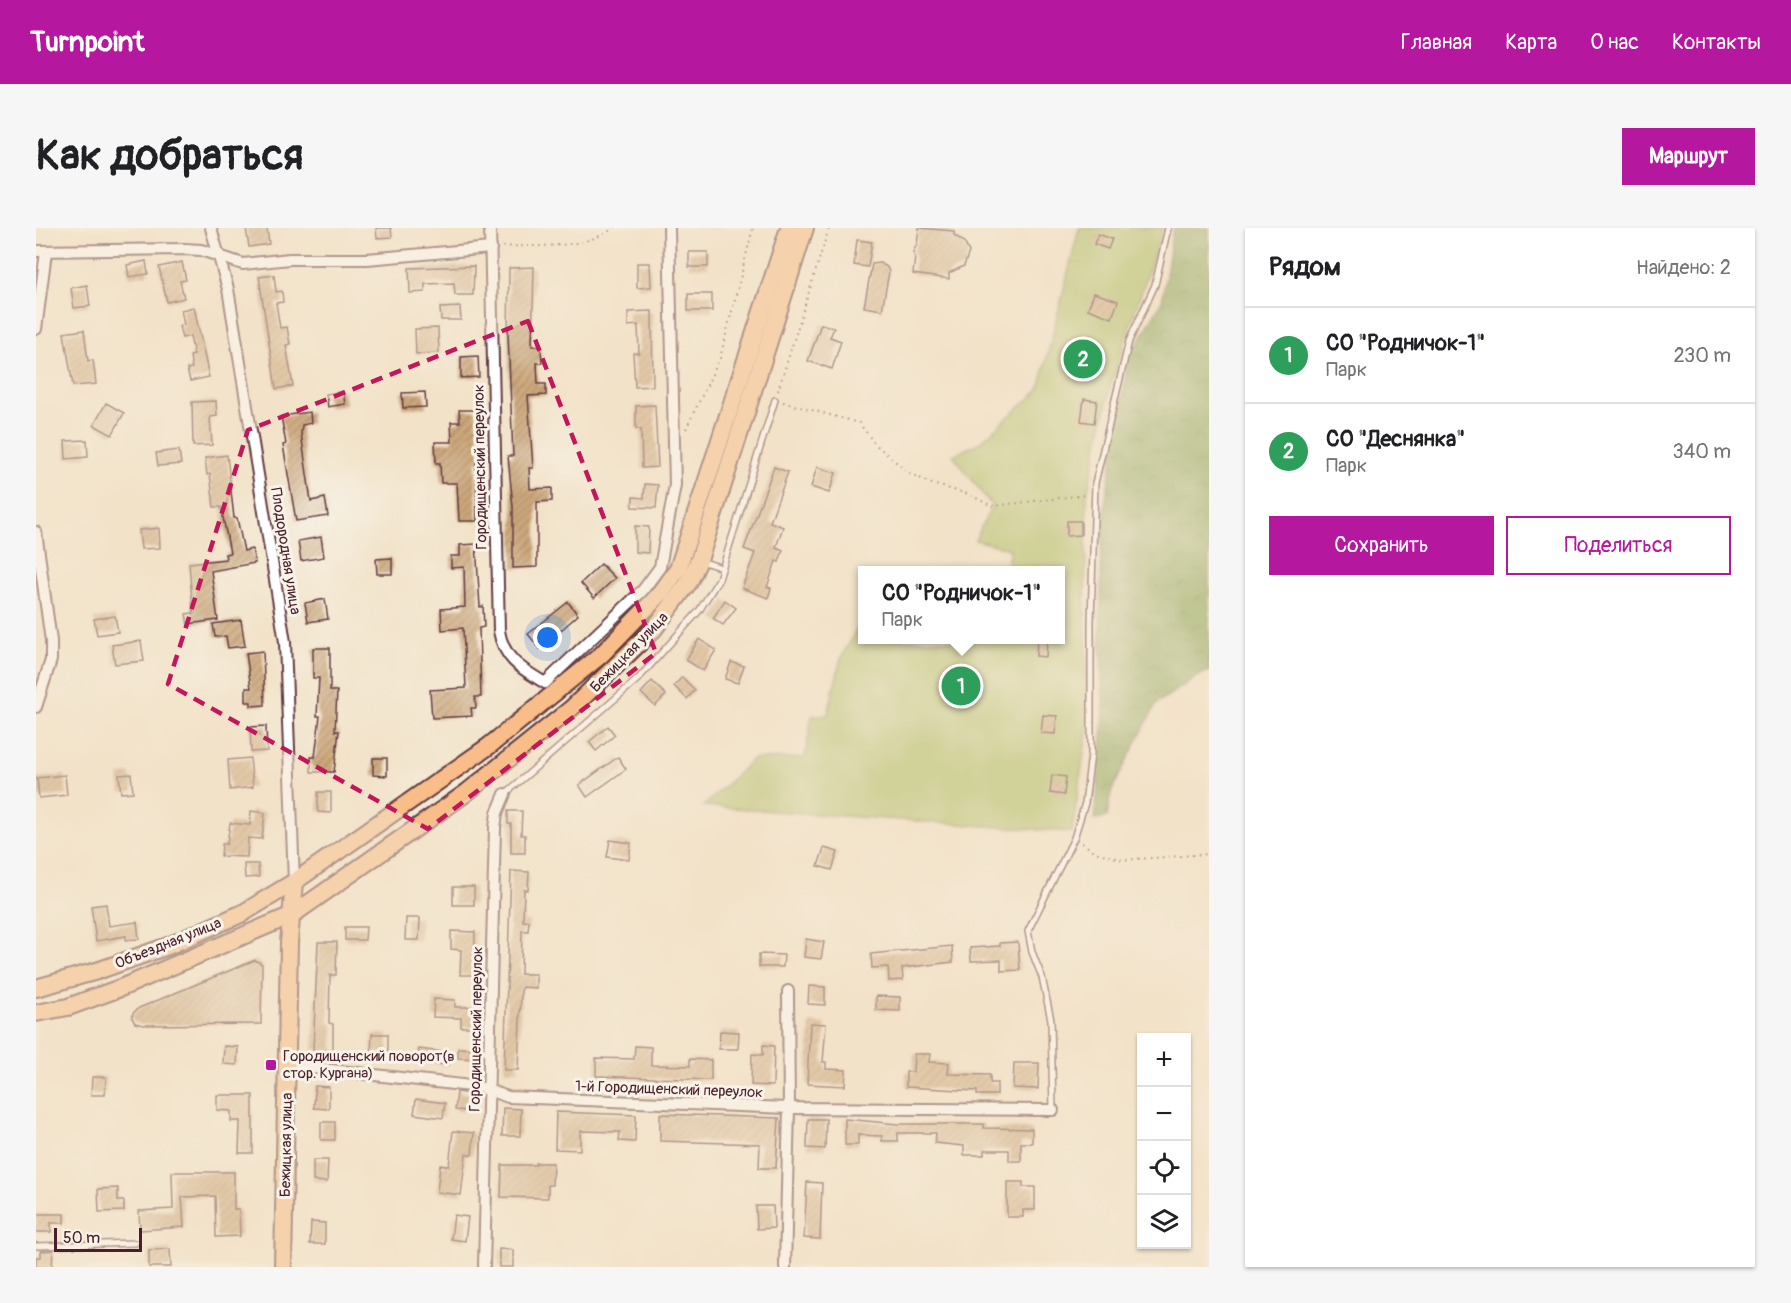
<!DOCTYPE html>
<html lang="ru">
<meta charset="utf-8">
<style>
body{margin:0;font-family:Pangolin,sans-serif;background:#f6f6f6;color:#202124}
.controls{position:absolute;right:18px;bottom:18px;display:grid;overflow:hidden;border-radius:0px;box-shadow:0 2px 4px #0004}
.controls button{width:54px;height:54px;display:grid;place-items:center;padding:0;border:0;border-bottom:2px solid #e0e0e0;background:#fff;color:#202124;font:30px sans-serif}
.scale{position:absolute;left:18px;bottom:15px;width:88px;box-sizing:border-box;padding-left:6px;border:3px solid #4a1f2b;border-top:0;font-size:16px;line-height:21px;white-space:nowrap;color:#4a1f2b;-webkit-text-stroke:4px #f7f3e8;paint-order:stroke}
.you{position:absolute;left:512px;top:410px;width:21px;height:21px;margin:-15px;border:4px solid #fff;border-radius:50%;background:#1a73e8;box-shadow:0 0 0 9px #1a73e833}
.badge{display:grid;place-items:center;width:39px;height:39px;border-radius:50%;background:#b5179e;color:#fff;font-size:20px;font-weight:700}
.pin{position:absolute;translate:-50% -50%;border:3px solid #fff;box-shadow:0 2px 6px #0006}
.popup{position:absolute;left:822px;top:338px;width:207px;height:78px;box-sizing:border-box;display:grid;place-content:center;border-radius:0px;background:#fff;filter:drop-shadow(0 2px 4px #0005);font-size:20px;white-space:nowrap;color:#757577}
.popup b{font-size:22px;color:#202124}
.popup::after{content:'';position:absolute;left:50%;top:100%;margin-left:-12px;border:12px solid transparent;border-top-color:#fff}
.list{margin:0;padding:0;list-style:none}
h2{display:flex;justify-content:space-between;align-items:center;height:78px;margin:0;padding:0 24px;font-size:26px}
h2 small{font-size:20px;font-weight:400;color:#757577}
.list li{display:grid;grid-template-columns:39px 1fr auto;gap:18px;align-items:center;box-sizing:border-box;height:96px;padding:0 24px;border-top:2px solid #e0e0e0}
.list b{display:block;font-size:22px;white-space:nowrap}
.list p{margin:0;font-size:20px;white-space:nowrap;color:#757577}
.list em{font-size:20px;font-style:normal;color:#757577}
.actions{display:flex;gap:12px;padding:18px 24px}
.actions a{flex:1;padding:14px 0;border:2px solid #b5179e;border-radius:0px;text-align:center;font-size:21px;color:#b5179e}
.actions .main{background:#b5179e;color:#fff}
.icon{flex:none;width:33px;height:33px;fill:none;stroke:currentColor;stroke-width:2;stroke-linecap:round;stroke-linejoin:round}
.map{position:relative;flex:none;width:1173px;height:1039px;overflow:hidden;border-radius:0px}
header{display:flex;align-items:center;gap:36px;box-sizing:border-box;height:84px;padding:0 30px;background:#b5179e;color:#fff}
header strong{font-size:28px}
nav{display:flex;gap:33px;margin-inline-start:auto;font-size:21px}
.intro{display:flex;align-items:center;justify-content:space-between;box-sizing:border-box;height:144px;padding:0 36px}
h1{margin:0;font-size:42px}
.button{padding:15px 27px;border-radius:0px;background:#b5179e;color:#fff;font-size:21px;font-weight:700}
main{display:flex;gap:36px;padding:0 36px}
aside{flex:1;background:#fff;border-radius:0px;box-shadow:0 2px 4px #0004}
.map>svg:first-child{display:block}
.green{fill:#a9be62;stroke:#7a6e46;stroke-width:1.5}
.forest{fill:url(#forest-crowns);stroke:#686242;stroke-width:1.5}
.building{fill:url(#building-hatch)}
.lines{fill:none;stroke-linecap:round;stroke-linejoin:round}
.lane-casing{stroke:#633c43;stroke-width:8}
.street-casing{stroke:#633c43;stroke-width:14}
.primary-casing{stroke:#633c43;stroke-width:20}
.path{stroke:#633c43;stroke-width:2;stroke-dasharray:1.5 4.5;stroke-linecap:butt}
.lane{stroke:#fff;stroke-width:5}
.street{stroke:#fff;stroke-width:10}
.primary{stroke:#f8bd89;stroke-width:16}
.marked{fill:none;stroke:#c2185b;stroke-width:4.5;stroke-dasharray:12 8;stroke-linejoin:round}
.poi-dot{fill:#b5179e;stroke:#f7f3e8;stroke-width:2}
.labels{text-anchor:middle;stroke-width:6;stroke-linejoin:round;paint-order:stroke}
.street-label{font-size:15px;fill:#4a1f2b;stroke:#f7f3e8}
.poi-label{font-size:15px;fill:#4a1f2b;stroke:#f7f3e8;text-anchor:start}
</style>
<header>
<strong>Turnpoint</strong>
<nav><a>Главная</a><a>Карта</a><a>О нас</a><a>Контакты</a></nav>
</header>
<div class="intro"><h1>Как добраться</h1><a class="button">Маршрут</a></div>
<main>
<div class="map">
<svg width="1173" height="1039" viewBox="0 0 1173 1039">
<defs>
<pattern id="forest-crowns" width="20" height="18" patternUnits="userSpaceOnUse" patternTransform="scale(1.5)"><rect width="20" height="18" fill="#86a558"/><path d="M2 6a3 3 0 1 1 6 0M12 15a3 3 0 1 1 6 0" fill="none" stroke="#708649"/></pattern>
<pattern id="building-hatch" width="6" height="6" patternUnits="userSpaceOnUse" patternTransform="scale(1.5)"><rect width="6" height="6" fill="#cda87c"/><path d="M-1 1l2-2M0 6l6-6M5 7l2-2" fill="none" stroke="#a88866"/></pattern>
</defs>
<rect width="100%" height="100%" fill="#f7f3e8"/>
<filter id="ink" filterUnits="userSpaceOnUse"><feTurbulence type="fractalNoise" baseFrequency=".0167" numOctaves="2"/><feDisplacementMap in="SourceGraphic" scale="12" xChannelSelector="R" yChannelSelector="G"/><feConvolveMatrix kernelMatrix="1 2 1 2 8 2 1 2 1" color-interpolation-filters="sRGB"/></filter>
<filter id="wash" filterUnits="userSpaceOnUse"><feTurbulence type="fractalNoise" baseFrequency=".008" numOctaves="4" result="noise"/><feDisplacementMap in="SourceGraphic" scale="24" xChannelSelector="R" yChannelSelector="G"/><feGaussianBlur stdDeviation="1.35" result="paint"/><feColorMatrix in="noise" values="0 0 0 0 0 0 0 0 0 0 0 0 0 0 0 0 0 1.4 0 .05"/><feComposite in="paint" operator="in"/></filter>
<g filter="url(#wash)">
<rect width="100%" height="100%" fill="#f2e2c8"/>
<path class="green" d="M1043,0H1127L1075,155L1051,267L1049,379L1053,492L1036,604L668,578L717,531L769,530L776,488L792,486L805,430L826,391V412H1024V342H970L974,321L939,312L956,278L917,227L943,215L1003,162Z"/>
<path class="forest" d="M1137,0H1173V443L1160,449L1120,476L1076,562L1071,589L1059,591L1068,485L1064,417L1066,295L1092,132L1126,73Z"/>
<g id="blocks">
<g class="building">
<path d="M210,0H231L233,16L213,19Z"/>
<path d="M340,0H355L356,9L341,10Z"/>
<path d="M883,0L918,3V7L928,14L933,24L928,38L913,45V51L877,46L879,29L877,24L881,16Z"/>
<path d="M1062,6L1076,11L1072,21L1058,16Z"/>
<path d="M821,12L836,14L832,39L818,37Z"/>
<rect x="653" y="24" width="19" height="15"/>
<path d="M110,33L112,46L93,49L91,37Z"/>
<path d="M146,34L150,52L144,53L148,70L131,74L123,39Z"/>
<path d="M601,35H614L615,59L601,60Z"/>
<path d="M844,35L851,39L853,44L846,82L828,79L836,36Z"/>
<path d="M438,38L437,67H419L418,55L389,56V64L374,65L373,40Z"/>
<path d="M498,39L496,118H505L506,135H501L502,156H510V167L492,168L497,240H493L494,261L516,260V273L501,274V339L477,340V279L472,228H477L472,106L473,40Z"/>
<path d="M238,47L240,64L246,63L247,74L240,75L244,100L251,99L254,116L250,117L257,158L240,161L223,49Z"/>
<path d="M51,57L54,78L38,80L35,60Z"/>
<path d="M1058,65L1082,73L1076,90L1052,81Z"/>
<rect x="652" y="66" width="24" height="17"/>
<path d="M158,79L173,149L154,153L151,141L156,140L154,128L158,127L154,108L146,110L143,98L148,97L145,82Z"/>
<path d="M424,79L425,92H405L404,80Z"/>
<path d="M616,83L617,158L599,159L597,125H603L602,97L592,98V84Z"/>
<path d="M785,96L798,100L794,109L805,113L796,141L772,133Z"/>
<path d="M402,100L403,125L380,126L379,101Z"/>
<path d="M48,102L52,133L57,132L60,156L37,158L28,105Z"/>
<path d="M442,128L443,149L425,150V129Z"/>
<path d="M307,163L309,176L292,179L290,166Z"/>
<path d="M389,164L390,179L367,180L366,165Z"/>
<path d="M1048,171L1061,173L1058,195L1045,193Z"/>
<path d="M180,173L181,188L174,189L176,217L157,218L156,174Z"/>
<path d="M70,175L88,185L76,207L58,197Z"/>
<path d="M619,177L622,239L606,240L605,201H600V178Z"/>
<path d="M423,182H440L444,233L440,234L441,293H423L421,255H405L404,235H400L399,214H416L415,194H424Z"/>
<path d="M274,184L275,195L266,197L265,205L275,273L289,270L292,288L260,293L247,217L250,216L245,188Z"/>
<path d="M51,212L52,229L30,231L29,213Z"/>
<path d="M143,222L145,236L122,238L120,225Z"/>
<path d="M191,227L198,290H201L208,323L216,321L219,335L175,343L182,392L152,396L150,386L157,385L153,335L190,331L189,326L194,325L185,279H178L174,246L171,247L169,230Z"/>
<path d="M738,239L752,244L734,294L747,299L740,319L747,322L743,334L740,333L731,359L735,360L732,370L706,360L719,325L708,321Z"/>
<path d="M781,239L800,245L793,265L775,259Z"/>
<path d="M609,256L622,257L620,280L596,279L597,269L608,270Z"/>
<path d="M1031,293H1045V307L1031,308Z"/>
<path d="M599,298L613,299L612,325L599,324Z"/>
<path d="M123,300L124,320L105,321L103,302Z"/>
<path d="M285,309L288,329L265,333L262,313Z"/>
<path d="M440,316L444,379L447,378L448,399L443,400L445,469H439L440,480H435L436,488L396,490L394,462L430,460L427,400L406,402L405,381L429,379L428,339L415,340V328H424V317Z"/>
<path d="M356,330V346H341L340,331Z"/>
<path d="M565,336L579,350L558,370L545,355Z"/>
<path d="M289,371L292,391L272,394L269,375Z"/>
<path d="M689,372L700,380L687,397L677,390Z"/>
<path d="M532,374L542,387L504,421L492,406Z"/>
<path d="M79,388L82,404L61,407L58,391Z"/>
<path d="M205,392L209,418L192,420L190,408L179,409L177,396Z"/>
<path d="M663,411L680,422L667,443L650,432Z"/>
<path d="M1001,412L1011,413L1010,429L1000,428Z"/>
<path d="M105,413L108,433L79,436L76,417Z"/>
<path d="M277,420H294V463H301L299,503H303L298,544H275V529H279L284,488H281L283,450H277Z"/>
<path d="M227,423L229,477L215,478V474H210V460H215L210,425Z"/>
<path d="M695,434L708,438L702,455L689,451Z"/>
<path d="M646,449L659,462L651,471L638,458Z"/>
<path d="M616,453L630,467L619,478L605,465Z"/>
<path d="M1007,487L1021,488L1019,506L1005,505Z"/>
<path d="M230,498L231,523L215,524L214,499Z"/>
<path d="M572,498L579,507L560,523L553,514Z"/>
<path d="M582,529L590,541L551,569L543,557Z"/>
<path d="M214,530L217,559L194,562L192,532Z"/>
<path d="M337,530H351V548L337,547Z"/>
<path d="M95,546L97,564L85,565L83,547Z"/>
<path d="M29,547L31,567L3,570L1,550Z"/>
<path d="M1016,547L1030,549L1028,567L1014,565Z"/>
<path d="M282,564H295V585L282,584Z"/>
<path d="M215,583L229,585L226,611L212,610L211,629L185,628L186,616H191L194,595L214,597Z"/>
<path d="M472,583H486L485,607H489V625H475V596H472Z"/>
<path d="M574,612L595,615L593,632L571,629Z"/>
<path d="M788,620L802,624L796,642L782,638Z"/>
<path d="M208,636H222L223,649L209,650Z"/>
<path d="M475,643L493,644L492,662H488L487,693H493L492,703H486L485,746H500V760L486,759L485,764L482,842H468Z"/>
<rect x="417" y="659" width="21" height="18"/>
<path d="M70,676L73,698L101,694L103,711L90,712V708L60,713L55,678Z"/>
<path d="M370,690H384L383,712H369Z"/>
<path d="M309,699H330L329,712H309Z"/>
<path d="M415,703L439,704L438,747H424L425,722L415,721Z"/>
<path d="M770,711L788,714L785,731L768,729Z"/>
<path d="M282,714H301L300,747H294L293,795L297,796V822H277Z"/>
<path d="M982,714L984,742L965,743V732L935,733L934,720L964,718V715Z"/>
<path d="M916,718L917,734L866,740L867,752L853,753L852,739L836,740L835,726Z"/>
<path d="M723,726L748,727L747,739H723Z"/>
<path d="M219,732L226,736L225,796L107,797L99,795L96,790L97,785L103,780Z"/>
<path d="M773,758L789,759V777L772,776Z"/>
<path d="M840,768L864,769V783L840,782Z"/>
<path d="M398,771L419,772V779H440V799H425V790L397,789Z"/>
<path d="M774,795L790,796L787,834H790V841L810,842L809,858L771,856Z"/>
<path d="M684,803L703,804L702,821H683Z"/>
<path d="M336,806H352V825H335Z"/>
<path d="M727,817L738,818L737,858L715,857L716,826L727,827Z"/>
<path d="M188,818L202,819L201,837L187,836Z"/>
<path d="M599,818L615,819V837L654,838V831L675,832V852L560,848V830L598,831Z"/>
<path d="M422,820L443,821V831L422,830Z"/>
<path d="M383,821L414,825L412,837L382,834Z"/>
<path d="M878,826H894L893,834L913,835L912,846L954,847V855H961V867H941V863L870,859V844H877Z"/>
<path d="M978,835H1003L1002,861L977,860Z"/>
<path d="M56,849H70L69,867H55Z"/>
<path d="M279,858L293,859V881L278,880Z"/>
<path d="M421,864L435,866L433,883L419,882Z"/>
<path d="M181,867H217V925H203L204,893H195V883L181,882Z"/>
<path d="M380,871L409,875L407,890L378,886Z"/>
<path d="M467,880L485,881L484,908H466Z"/>
<path d="M520,884L600,887L599,914L583,913L584,904L544,903V922L519,921Z"/>
<path d="M624,886L743,890L740,940H723L724,916L624,913Z"/>
<path d="M772,891H790L789,921L771,920Z"/>
<path d="M809,891L862,896H948V900L996,901V915H985V933H973V922H948V927H928V918L899,915L900,905H862V913H846V908L822,907V917H809Z"/>
<rect x="285" y="894" width="14" height="18"/>
<path d="M417,903L438,905L436,927L430,926L425,967L401,964L404,937L413,938Z"/>
<path d="M277,932H292L291,954L277,953Z"/>
<path d="M500,935H517L516,957H512V970L465,969L466,937H500Z"/>
<path d="M136,944H198V981H203L204,1008L180,1009L179,968L146,969L148,999L104,1002L103,983L137,981Z"/>
<path d="M771,954L786,955L784,1011L768,1010Z"/>
<path d="M971,954H987V959H999V982H987V989H971Z"/>
<path d="M82,960V973H88V983L63,984L62,961Z"/>
<path d="M720,978H737L738,1000L721,1001Z"/>
<path d="M0,986H28V995H15V1004H0Z"/>
<path d="M418,987L432,989L429,1013L415,1011Z"/>
<path d="M275,994L289,995V1016H274Z"/>
<path d="M134,1021L135,1039H113V1022Z"/>
<path d="M463,1021L477,1022V1039H463Z"/>
<path d="M17,1022L16,1039H0V1029H5V1023Z"/>
</g>
</g>
</g>
<g filter="url(#ink)">
<use href="#blocks" fill-opacity="0" stroke="#633c43" stroke-width="1.5"/>
<g class="lines">
<defs>
<g id="lane">
<path d="M665,333L686,340"/>
<path d="M469,566L602,451L663,383L683,351L739,172"/>
<path d="M1017,882L1015,792L1006,749L996,724L992,703L1038,610L1049,575L1055,526V393L1059,255L1093,113L1119,57L1132,0"/>
<path d="M0,1018L99,1015"/>
</g>
<g id="street">
<path d="M175,0L192,61L200,110L249,414L258,654"/>
<path d="M454,0L463,403C468,432 486,441 509,455L607,362L624,339L639,257L633,0"/>
<path d="M0,23L148,21L165,22L207,36L254,31H331L455,20"/>
<path d="M0,101L10,24"/>
<path d="M0,304L15,413V432L0,479"/>
<path d="M252,837L443,859L472,869L753,880L1017,882"/>
<path d="M448,1039L459,600L461,585L469,566"/>
<path d="M749,1039L753,880L752,763"/>
</g>
<g id="primary">
<path d="M0,760L61,743L132,718L207,685L258,654L453,518L565,427L625,365L642,341L753,0"/>
<path d="M0,785L32,779L87,759L256,687L430,565L536,480L618,401L653,354L663,332L769,0"/>
<path d="M247,1039L253,715L258,654"/>
</g>
</defs>
<use href="#lane" class="lane-casing"/>
<use href="#street" class="street-casing"/>
<use href="#primary" class="primary-casing"/>
<g class="path">
<path d="M467,19C507,16 543,23 578,0"/>
<path d="M742,163L793,0"/>
<path d="M747,174L823,195L840,217L873,245L896,256L932,266L956,278L1049,267"/>
<path d="M650,201L684,130L717,0"/>
<path d="M1046,615L1059,624L1087,632L1173,626"/>
</g>
<use href="#lane" class="lane"/>
<use href="#street" class="street"/>
<use href="#primary" class="primary"/>
</g>
</g>
<path d="M0 0H1173V1039H0ZM492,93L620,425L392,601L132,456L212,202Z" fill="#f2e2c8" fill-opacity=".55" fill-rule="evenodd"/>
<path class="marked" d="M492,93L620,425L392,601L132,456L212,202Z"/>
<rect class="poi-dot" x="229" y="831" width="12" height="12" rx="3"/>
<g class="labels">
<g class="street-label">
<text transform="translate(444 239) rotate(-91)" y="5">Городищенский переулок</text>
<text transform="translate(250 323) rotate(81)" y="5">Плодородная улица</text>
<text transform="translate(593 424) rotate(-46)" y="5">Бежицкая улица</text>
<text transform="translate(132 715) rotate(-22)" y="5">Объездная улица</text>
<text transform="translate(440 801) rotate(-89)" y="5">Городищенский переулок</text>
<text transform="translate(633 861) rotate(2)" y="5">1-й Городищенский переулок</text>
<text transform="translate(250 917) rotate(-89)" y="5">Бежицкая улица</text>
</g>
<g class="poi-label">
<text x="247" y="833">Городищенский поворот(в<tspan x="247" dy="17">стор. Кургана)</tspan></text>
</g>
</g>
</svg>
<div class="controls">
<button>+</button>
<button>−</button>
<button><svg class="icon" aria-label="locate" viewBox="0 0 24 24"><circle cx="12" cy="12" r="6"/><path d="M12 2v4M12 18v4M2 12h4M18 12h4"/></svg></button>
<button><svg class="icon" aria-label="layers" viewBox="0 0 24 24"><path d="M12 4l9 5-9 5-9-5zM3 14l9 5 9-5"/></svg></button>
</div>
<div class="scale">50 m</div>
<div class="you"></div>
<div class="pin badge" style="left:925px;top:458px;background:#2e9e5b">1</div>
<div class="popup"><b>СО &quot;Родничок-1&quot;</b>Парк</div>
<div class="pin badge" style="left:1047px;top:131px;background:#2e9e5b">2</div>
</div>
<aside>
<h2>Рядом<small>Найдено: 2</small></h2>
<ul class="list">
<li><span class="badge" style="background:#2e9e5b">1</span><div><b>СО &quot;Родничок-1&quot;</b><p>Парк</p></div><em>230 m</em></li>
<li><span class="badge" style="background:#2e9e5b">2</span><div><b>СО &quot;Деснянка&quot;</b><p>Парк</p></div><em>340 m</em></li>
</ul>
<div class="actions"><a class="main">Сохранить</a><a>Поделиться</a></div>
</aside>
</main>
